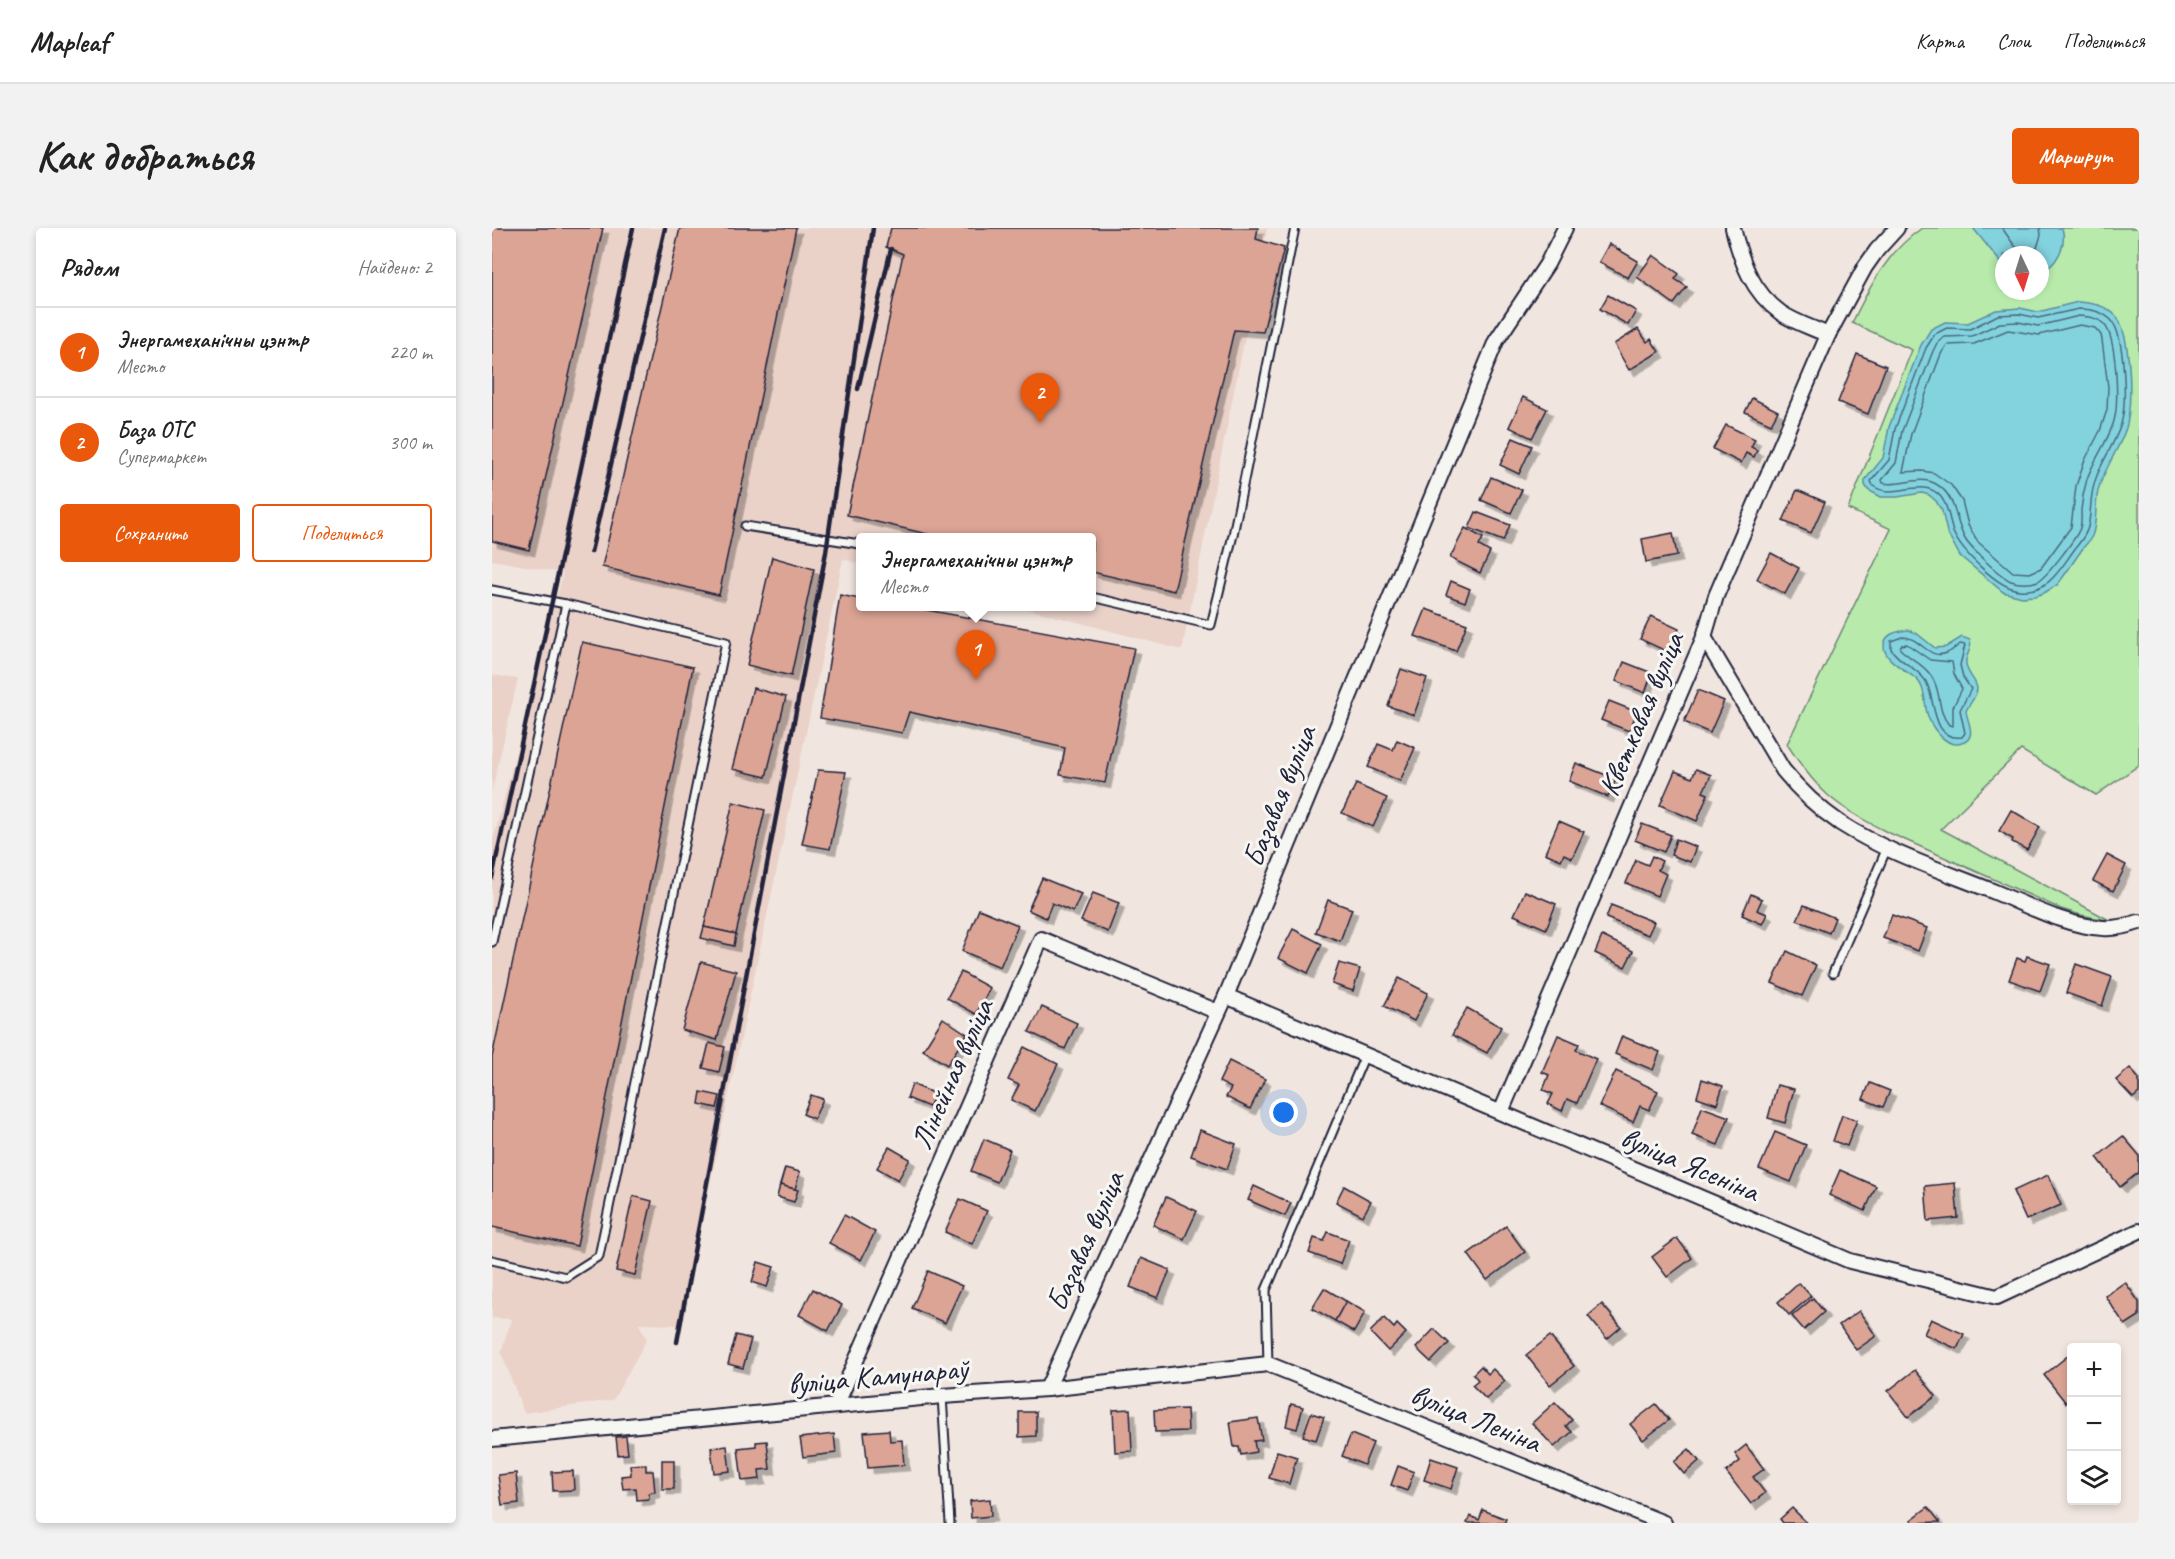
<!DOCTYPE html>
<html lang="ru">
<meta charset="utf-8">
<style>
body{margin:0;font-family:Caveat,sans-serif;background:#f2f2f2;color:#222}
.controls{position:absolute;right:18px;bottom:18px;display:grid;overflow:hidden;border-radius:6px;box-shadow:0 3px 9px #0003}
.controls button{width:54px;height:54px;display:grid;place-items:center;padding:0;border:0;border-bottom:2px solid #e0e0e0;background:#fff;color:#222;font:30px sans-serif}
.compass{position:absolute;left:1503px;top:18px;width:54px;height:54px;border-radius:50%;background:#fff;box-shadow:0 3px 9px #0003;rotate:176deg}
.you{position:absolute;left:792px;top:885px;width:21px;height:21px;margin:-15px;border:4px solid #fff;border-radius:50%;background:#1a73e8;box-shadow:0 0 0 9px #1a73e833}
.badge{display:grid;place-items:center;width:39px;height:39px;border-radius:50%;background:#ea580c;color:#fff;font-size:20px;font-weight:700}
.pin{position:absolute;translate:-50% -50px;filter:drop-shadow(0 2px 3px #0008)}
.pin::after{content:'';position:absolute;top:32px;width:21px;height:18px;background:inherit;clip-path:polygon(0 0,100% 0,50% 100%)}
.popup{position:absolute;left:364px;top:305px;width:240px;height:78px;box-sizing:border-box;display:grid;place-content:center;border-radius:6px;background:#fff;filter:drop-shadow(0 2px 4px #0005);font-size:20px;white-space:nowrap;color:#767676}
.popup b{font-size:22px;color:#222}
.popup::after{content:'';position:absolute;left:50%;top:100%;margin-left:-12px;border:12px solid transparent;border-top-color:#fff}
.list{margin:0;padding:0;list-style:none}
h2{display:flex;justify-content:space-between;align-items:center;height:78px;margin:0;padding:0 24px;font-size:26px}
h2 small{font-size:20px;font-weight:400;color:#767676}
.list li{display:grid;grid-template-columns:39px 1fr auto;gap:18px;align-items:center;box-sizing:border-box;height:90px;padding:0 24px;border-top:2px solid #e0e0e0}
.list b{display:block;font-size:22px;white-space:nowrap}
.list p{margin:0;font-size:20px;white-space:nowrap;color:#767676}
.list em{font-size:20px;font-style:normal;color:#767676}
.actions{display:flex;gap:12px;padding:18px 24px}
.actions a{flex:1;padding:14px 0;border:2px solid #ea580c;border-radius:6px;text-align:center;font-size:21px;color:#ea580c}
.actions .main{background:#ea580c;color:#fff}
.icon{flex:none;width:33px;height:33px;fill:none;stroke:currentColor;stroke-width:2;stroke-linecap:round;stroke-linejoin:round}
.map{position:relative;flex:none;width:1647px;height:1295px;overflow:hidden;border-radius:6px}
header{display:flex;align-items:center;gap:36px;box-sizing:border-box;height:84px;padding:0 30px;background:#fff;border-bottom:2px solid #e0e0e0}
header strong{font-size:28px}
nav{display:flex;gap:33px;margin-inline-start:auto;font-size:21px}
.intro{display:flex;align-items:center;justify-content:space-between;box-sizing:border-box;height:144px;padding:0 36px}
h1{margin:0;font-size:42px}
.button{padding:15px 27px;border-radius:6px;background:#ea580c;color:#fff;font-size:21px;font-weight:700}
main{display:flex;gap:36px;padding:0 36px}
aside{flex:1;background:#fff;border-radius:6px;box-shadow:0 3px 9px #0003}
.map>svg:first-child{display:block}
.built{fill:#ead2c9}
.green{fill:#b7eaab;stroke:#6c8673;stroke-width:1.5;fill-rule:evenodd}
.water{fill:#83d3df;stroke:#5c8c9d;stroke-width:1.5}
.lines{fill:none;stroke-linecap:round;stroke-linejoin:round}
.shore{stroke:#49697d;stroke-width:1.5}
.building{fill:#dba495;stroke:#22223b;stroke-width:1.5;filter:url(#shadow)}
.lane-casing{stroke:#22223b;stroke-width:11}
.street-casing{stroke:#22223b;stroke-width:18}
.lane{stroke:#f6f6f2;stroke-width:7}
.street{stroke:#f6f6f2;stroke-width:14}
.rail{stroke:#22223b;stroke-width:4.5}
.labels{text-anchor:middle;stroke-width:6;stroke-linejoin:round;paint-order:stroke}
.street-label{font-size:30px;fill:#22223b;stroke:#f6f6f2}
</style>
<header>
<strong>Mapleaf</strong>
<nav><a>Карта</a><a>Слои</a><a>Поделиться</a></nav>
</header>
<div class="intro"><h1>Как добраться</h1><a class="button">Маршрут</a></div>
<main>
<aside>
<h2>Рядом<small>Найдено: 2</small></h2>
<ul class="list">
<li><span class="badge">1</span><div><b>Энергамеханічны цэнтр</b><p>Место</p></div><em>220 m</em></li>
<li><span class="badge">2</span><div><b>База ОТС</b><p>Супермаркет</p></div><em>300 m</em></li>
</ul>
<div class="actions"><a class="main">Сохранить</a><a>Поделиться</a></div>
</aside>
<div class="map">
<svg width="1647" height="1295" viewBox="0 0 1647 1295">
<defs>
<filter id="shadow"><feDropShadow dx="5.5" dy="5.5" stdDeviation="0" flood-color="#0004"/></filter>
</defs>
<rect width="100%" height="100%" fill="#f1e6df"/>
<filter id="ink" filterUnits="userSpaceOnUse"><feTurbulence type="fractalNoise" baseFrequency=".0167" numOctaves="2"/><feDisplacementMap in="SourceGraphic" scale="12" xChannelSelector="R" yChannelSelector="G"/><feConvolveMatrix kernelMatrix="1 2 1 2 8 2 1 2 1" color-interpolation-filters="sRGB"/></filter>
<g filter="url(#ink)">
<g class="built">
<path d="M0,0H775L690,422L528,379L600,378V310H368V336L351,331L188,1097L147,1096L155,1111L121,1172L32,1185L9,1124L19,1091L0,1090V616L71,345L0,332Z"/>
<path d="M0,447L26,451L0,563Z"/>
</g>
<path class="green" d="M1430,0H1647V537L1604,567L1529,522L1449,601L1619,693L1589,687L1569,681L1393,603C1343,578 1325,563 1295,516L1399,301L1356,281L1420,122L1360,95C1378,58 1395,24 1430,0ZM1512,27H1548V63H1512Z"/>
<g class="water">
<path d="M1481,0H1570C1575,17 1565,38 1548,44V27H1512V37L1510,36Z"/>
<path d="M1586,74C1600,75 1614,77 1624,88C1639,106 1641,177 1634,200C1627,221 1614,238 1607,259C1602,274 1606,294 1600,308C1597,314 1592,318 1589,323C1581,334 1574,346 1565,357L1552,365L1543,368L1530,369L1511,364L1468,328L1455,304L1450,283L1444,273L1437,267L1430,265L1405,269H1389L1376,262L1373,257V252L1391,230L1397,199L1429,117L1439,101L1453,94L1476,95L1504,82L1528,80L1546,84Z"/>
<path d="M1417,402L1424,405L1443,420L1454,419L1470,409L1478,412C1481,422 1473,426 1474,435C1474,446 1485,452 1485,461C1485,468 1477,476 1474,483C1475,493 1486,510 1470,515C1454,521 1438,498 1435,485C1432,474 1434,463 1427,454C1418,443 1392,434 1392,418C1392,405 1407,403 1417,402Z"/>
</g>
<g class="lines">
<g class="shore">
<path d="M1510,0L1522,17L1533,27L1545,20L1549,7L1548,0"/>
<path d="M1587,81C1599,81 1611,83 1620,93C1633,110 1635,176 1629,196C1623,215 1611,231 1604,250C1597,268 1600,282 1596,299C1594,308 1587,315 1582,322C1567,343 1556,365 1527,362C1506,360 1469,323 1461,304C1457,292 1457,279 1449,269C1431,247 1403,273 1381,258L1379,253L1397,232L1403,201L1434,120L1443,106L1455,100L1478,101L1506,87L1527,86L1546,90Z"/>
<path d="M1587,88C1596,89 1605,89 1612,96C1625,110 1627,175 1622,193C1616,214 1602,231 1595,251C1592,261 1590,272 1589,282C1589,288 1590,294 1588,300C1585,309 1555,349 1546,353C1538,356 1527,356 1519,353C1509,349 1479,321 1473,311C1462,292 1465,268 1444,256C1428,246 1409,259 1391,255L1390,252L1404,235L1410,203L1441,123L1445,115L1452,109L1480,108L1508,95L1526,94L1546,98Z"/>
<path d="M1588,97L1603,100L1609,107L1610,112L1616,159L1615,182L1608,203L1592,234L1584,258L1579,299L1549,340L1538,345L1521,344L1486,314L1476,297L1470,273L1459,257L1442,245L1430,243L1411,244L1419,206L1449,126L1455,117L1482,116L1516,102L1547,107Z"/>
<path d="M1410,409C1428,408 1436,433 1455,425C1460,423 1464,419 1468,416L1473,417L1468,437L1471,449L1479,461L1468,482L1473,505L1470,509C1438,514 1444,467 1433,452C1424,439 1407,434 1399,421V413Z"/>
<path d="M1415,416L1438,432L1460,434L1462,446L1470,461L1461,479V498L1457,497C1445,482 1450,470 1442,453C1436,439 1420,432 1408,421L1409,417Z"/>
</g>
</g>
<g class="building">
<path d="M0,0H111L37,322L0,313Z"/>
<path d="M188,0H304L227,367L110,339Z"/>
<path d="M399,0H766L764,11L792,20L771,104L742,102L682,363L600,344V310H452L355,287L411,26L394,19Z"/>
<path d="M1117,16L1146,33L1136,50L1107,34Z"/>
<path d="M1161,27L1187,46L1183,51L1195,59L1182,76L1145,49Z"/>
<path d="M1116,67L1144,83L1136,97L1108,81Z"/>
<path d="M1146,101L1155,114L1159,111L1167,124L1137,142L1122,116Z"/>
<path d="M1365,126L1394,138L1376,186L1346,174Z"/>
<path d="M1031,169L1055,181L1040,210L1017,199Z"/>
<path d="M1260,170L1286,183L1279,196L1253,184Z"/>
<path d="M1234,197L1263,211L1259,219L1265,222L1262,229L1254,225L1249,235L1221,221Z"/>
<path d="M1021,210L1040,218L1027,246L1008,237Z"/>
<path d="M999,249L1030,262L1019,285L989,272Z"/>
<path d="M1305,262L1333,274L1319,305L1291,293Z"/>
<path d="M984,284L1018,297L1011,313L977,300Z"/>
<path d="M973,300L991,310L987,318L998,324L988,345L958,330Z"/>
<path d="M1181,305L1185,328L1154,334L1150,311Z"/>
<path d="M1279,325L1307,340L1293,366L1265,351Z"/>
<path d="M280,329L322,341L299,448L255,437Z"/>
<path d="M959,353L978,361L973,374L954,367Z"/>
<path d="M348,367L368,371V378H413L642,420L613,555L568,547L573,520L417,484L410,505L328,490Z"/>
<path d="M934,381L975,396L964,423L923,408Z"/>
<path d="M1159,388L1187,401L1176,424L1148,411Z"/>
<path d="M90,414L201,439L85,1018L0,999V829Z"/>
<path d="M1132,434L1160,445L1153,465L1124,453Z"/>
<path d="M909,441L935,450L922,487L896,478Z"/>
<path d="M261,460L294,469L274,549L240,541Z"/>
<path d="M1206,462L1232,473L1218,505L1192,494Z"/>
<path d="M1117,473L1145,484L1137,503L1109,492Z"/>
<path d="M905,512L923,520L908,553L876,539L886,516L901,522Z"/>
<path d="M1084,535L1124,551L1116,569L1077,553Z"/>
<path d="M1204,541L1219,547L1211,564L1216,566L1205,593L1168,577L1183,543L1200,550Z"/>
<path d="M326,542L354,544L338,621L310,616Z"/>
<path d="M864,556L895,570L881,599L850,585Z"/>
<path d="M241,574L273,582L244,706L212,699Z"/>
<path d="M1519,582L1548,599L1535,622L1520,614L1521,611L1507,603Z"/>
<path d="M1067,593L1092,604L1080,630L1072,626L1069,632L1053,625Z"/>
<path d="M1150,596L1179,607L1172,624L1143,612Z"/>
<path d="M1184,611L1204,619L1198,634L1179,627Z"/>
<path d="M1615,627L1634,637L1621,663L1601,653Z"/>
<path d="M1160,628L1170,633L1166,642L1174,646L1165,668L1134,655L1144,632L1156,637Z"/>
<path d="M550,650L589,666L581,684L560,675L554,690L536,682Z"/>
<path d="M1033,663L1064,676L1054,701L1022,687Z"/>
<path d="M601,665L627,675L616,704L589,693Z"/>
<path d="M1259,666L1270,671L1265,682L1275,686L1270,696L1250,687Z"/>
<path d="M836,672L860,681L848,713L824,704Z"/>
<path d="M1119,677L1162,694L1156,707L1114,690Z"/>
<path d="M1312,677L1343,690L1337,705L1305,692Z"/>
<path d="M487,681L526,697L508,739L470,723Z"/>
<path d="M1400,687L1435,700L1426,723L1391,710Z"/>
<path d="M212,699L244,706L242,718L209,710Z"/>
<path d="M801,701L830,716L816,745L786,730Z"/>
<path d="M1110,708L1141,723L1133,739L1103,725Z"/>
<path d="M1295,723L1324,737L1310,768L1280,755Z"/>
<path d="M1535,728L1558,736L1548,763L1517,752L1525,730L1533,733Z"/>
<path d="M209,734L244,743L225,812L190,802Z"/>
<path d="M847,735L868,741L861,763L840,756Z"/>
<path d="M1584,736L1620,749L1610,778L1574,765Z"/>
<path d="M469,744L498,760L484,786L455,770Z"/>
<path d="M907,750L936,765L922,793L892,778Z"/>
<path d="M550,779L585,795L573,821L537,804Z"/>
<path d="M975,780L1009,799L995,825L960,807Z"/>
<path d="M451,790L475,806L455,837L431,822Z"/>
<path d="M1066,807L1087,816L1084,822L1104,831L1085,875L1075,871L1070,883L1056,876L1061,866L1051,862L1057,847L1050,844Z"/>
<path d="M1130,808L1168,824L1161,842L1123,826Z"/>
<path d="M217,815L233,819L227,844L211,840Z"/>
<path d="M532,819L566,836L543,883L519,872L527,857L516,852Z"/>
<path d="M737,833L773,851L758,881L734,869L739,860L727,854Z"/>
<path d="M1638,840L1647,851V865L1641,870L1624,852Z"/>
<path d="M1124,843L1166,863L1157,882L1148,878L1141,894L1107,878Z"/>
<path d="M1210,851L1231,858L1225,876L1205,869Z"/>
<path d="M1378,855L1398,863L1391,879L1371,871Z"/>
<path d="M420,856L443,866L437,879L415,870Z"/>
<path d="M1285,857L1302,861L1293,895L1276,890Z"/>
<path d="M209,864L228,868L225,880L207,876Z"/>
<path d="M319,867L331,871L322,891L311,886Z"/>
<path d="M1210,879L1237,889L1226,917L1200,907Z"/>
<path d="M1350,887L1365,892L1355,918L1341,913Z"/>
<path d="M708,902L744,916L735,941L699,928Z"/>
<path d="M1283,904L1314,917L1299,954L1267,941Z"/>
<path d="M1631,908L1647,927V944L1628,959L1605,929Z"/>
<path d="M492,911L518,922L505,954L479,943Z"/>
<path d="M397,919L418,931L406,952L385,940Z"/>
<path d="M293,940L308,944L303,961L288,957Z"/>
<path d="M1348,942L1384,958L1373,983L1337,967Z"/>
<path d="M1556,947L1569,977L1534,992L1521,963Z"/>
<path d="M1463,955L1466,990L1436,993L1433,958Z"/>
<path d="M288,957L306,962L302,974L285,969Z"/>
<path d="M762,958L799,975L793,988L756,972Z"/>
<path d="M852,958L879,973L871,988L844,974Z"/>
<path d="M141,968L160,973L143,1047L124,1043Z"/>
<path d="M674,969L705,983L692,1011L661,997Z"/>
<path d="M468,971L495,983L480,1016L453,1004Z"/>
<path d="M352,987L383,1004L369,1032L337,1015Z"/>
<path d="M1014,998L1033,1024L995,1052L976,1026Z"/>
<path d="M836,1004L857,1012L848,1036L817,1025L822,1010L832,1013Z"/>
<path d="M1185,1010L1200,1030L1175,1049L1160,1029Z"/>
<path d="M649,1030L678,1042L666,1070L638,1059Z"/>
<path d="M266,1034L282,1039L275,1059L260,1054Z"/>
<path d="M436,1043L470,1058L453,1095L420,1080Z"/>
<path d="M1633,1054L1647,1074V1088L1633,1097L1613,1068Z"/>
<path d="M1307,1055L1319,1068L1297,1087L1286,1074Z"/>
<path d="M832,1060L854,1073L843,1093L820,1080Z"/>
<path d="M321,1061L350,1077L336,1103L307,1087Z"/>
<path d="M1321,1070L1332,1084L1312,1102L1300,1088Z"/>
<path d="M854,1073L873,1084L862,1104L843,1093Z"/>
<path d="M1110,1076L1129,1099L1115,1111L1096,1088Z"/>
<path d="M1367,1083L1384,1108L1364,1122L1347,1097Z"/>
<path d="M892,1090L902,1100L905,1096L914,1105L896,1123L878,1104Z"/>
<path d="M1439,1091L1472,1106L1465,1121L1432,1106Z"/>
<path d="M942,1101L957,1115L939,1134L924,1120Z"/>
<path d="M244,1107L259,1111L251,1140L236,1136Z"/>
<path d="M1058,1108L1082,1138L1058,1157L1034,1127Z"/>
<path d="M1578,1126L1580,1170L1574,1175L1552,1147Z"/>
<path d="M989,1138L996,1146L1001,1141L1013,1153L994,1171L980,1157L986,1152L981,1146Z"/>
<path d="M1423,1142L1444,1168L1416,1189L1396,1163Z"/>
<path d="M1063,1174L1080,1192L1074,1198L1080,1204L1062,1219L1040,1195Z"/>
<path d="M799,1176L811,1179L805,1201L794,1198Z"/>
<path d="M1164,1176L1177,1192L1151,1212L1138,1196Z"/>
<path d="M638,1181L640,1223L623,1224L621,1182Z"/>
<path d="M695,1181L696,1203L663,1204L662,1182Z"/>
<path d="M527,1184H544V1208L527,1209Z"/>
<path d="M819,1185L832,1189L824,1212L811,1208Z"/>
<path d="M766,1190L770,1212L762,1213L764,1224L749,1227L747,1219H742L738,1194Z"/>
<path d="M397,1202L398,1213L410,1212L412,1237L376,1240L372,1204Z"/>
<path d="M342,1206L344,1225L311,1229L308,1210Z"/>
<path d="M859,1206L881,1215L872,1237L850,1228Z"/>
<path d="M134,1208L136,1226L126,1227L124,1209Z"/>
<path d="M275,1213L278,1241L267,1242L268,1251L250,1253L246,1220L264,1218V1214Z"/>
<path d="M1254,1217L1272,1241L1261,1249L1273,1265L1259,1276L1234,1244L1248,1233L1243,1226Z"/>
<path d="M235,1218L238,1243L222,1245L219,1220Z"/>
<path d="M1197,1221L1207,1233L1192,1246L1182,1234Z"/>
<path d="M785,1223L805,1229L797,1256L777,1250Z"/>
<path d="M939,1230L966,1239L959,1261L932,1252Z"/>
<rect x="170" y="1232" width="12" height="29"/>
<path d="M154,1236V1243H161L163,1264L157,1265V1271L145,1272L144,1260L131,1261L129,1248L139,1247L138,1237Z"/>
<path d="M906,1238L922,1244L915,1263L899,1257Z"/>
<path d="M81,1243L82,1262L61,1263L60,1244Z"/>
<path d="M24,1245L27,1275L10,1277L6,1247Z"/>
<path d="M498,1271L499,1288L479,1290L478,1273Z"/>
<path d="M1436,1279L1448,1294L1421,1295L1419,1292Z"/>
<path d="M1300,1280L1315,1295H1291L1288,1291Z"/>
<path d="M991,1282L1014,1291L1012,1295H975L978,1288L987,1292Z"/>
</g>
<g class="lines">
<defs>
<g id="lane">
<path d="M253,298L368,316"/>
<path d="M0,362L74,376L234,414L107,1028L74,1049L0,1032"/>
<path d="M600,369L719,397L741,307L803,0"/>
<path d="M0,714L74,376"/>
<path d="M1341,745L1395,620"/>
<path d="M776,1136L774,1062L873,827"/>
<path d="M450,1168L458,1295"/>
</g>
<g id="street">
<path d="M1241,0C1249,33 1260,64 1289,85C1302,94 1321,100 1336,107"/>
<path d="M1212,409L1291,542C1308,563 1326,580 1348,595C1395,625 1451,643 1503,664C1537,678 1574,698 1611,700C1624,701 1635,698 1647,694"/>
<path d="M734,768L1358,1033L1505,1069L1647,1003"/>
<path d="M1009,884L1212,409L1224,368L1336,107L1373,39L1385,22L1405,0"/>
<path d="M555,1161L734,768L1004,113L1055,36L1073,0"/>
<path d="M344,1178L549,711L726,784"/>
<path d="M0,1211L450,1168L555,1161L776,1136L1172,1295"/>
</g>
</defs>
<use href="#lane" class="lane-casing"/>
<use href="#street" class="street-casing"/>
<use href="#lane" class="lane"/>
<use href="#street" class="street"/>
<g class="rail">
<path d="M366,161L399,21"/>
<path d="M99,324L173,0"/>
<path d="M0,650L141,0"/>
<path d="M185,1114L334,324L381,0"/>
</g>
</g>
</g>
<g class="labels">
<g class="street-label">
<text transform="translate(1149 486) rotate(-67)" y="10">Кветкавая вуліца</text>
<text transform="translate(787 568) rotate(-68)" y="10">Базавая вуліца</text>
<text transform="translate(460 846) rotate(-66)" y="10">Лінейная вуліца</text>
<text transform="translate(1198 936) rotate(23)" y="10">вуліца Ясеніна</text>
<text transform="translate(593 1013) rotate(-66)" y="10">Базавая вуліца</text>
<text transform="translate(386 1148) rotate(-5)" y="10">вуліца Камунараў</text>
<text transform="translate(984 1190) rotate(22)" y="10">вуліца Леніна</text>
</g>
</g>
</svg>
<div class="controls">
<button>+</button>
<button>−</button>
<button><svg class="icon" aria-label="layers" viewBox="0 0 24 24"><path d="M12 4l9 5-9 5-9-5zM3 14l9 5 9-5"/></svg></button>
</div>
<svg class="compass" viewBox="-18 -18 36 36"><path d="M0-13l5 13h-10z" fill="#e53935"/><path d="M0 13l5-13h-10z" fill="#767676"/></svg>
<div class="you"></div>
<div class="pin badge" style="left:484px;top:452px">1</div>
<div class="popup"><b>Энергамеханічны цэнтр</b>Место</div>
<div class="pin badge" style="left:548px;top:195px">2</div>
</div>
</main>
